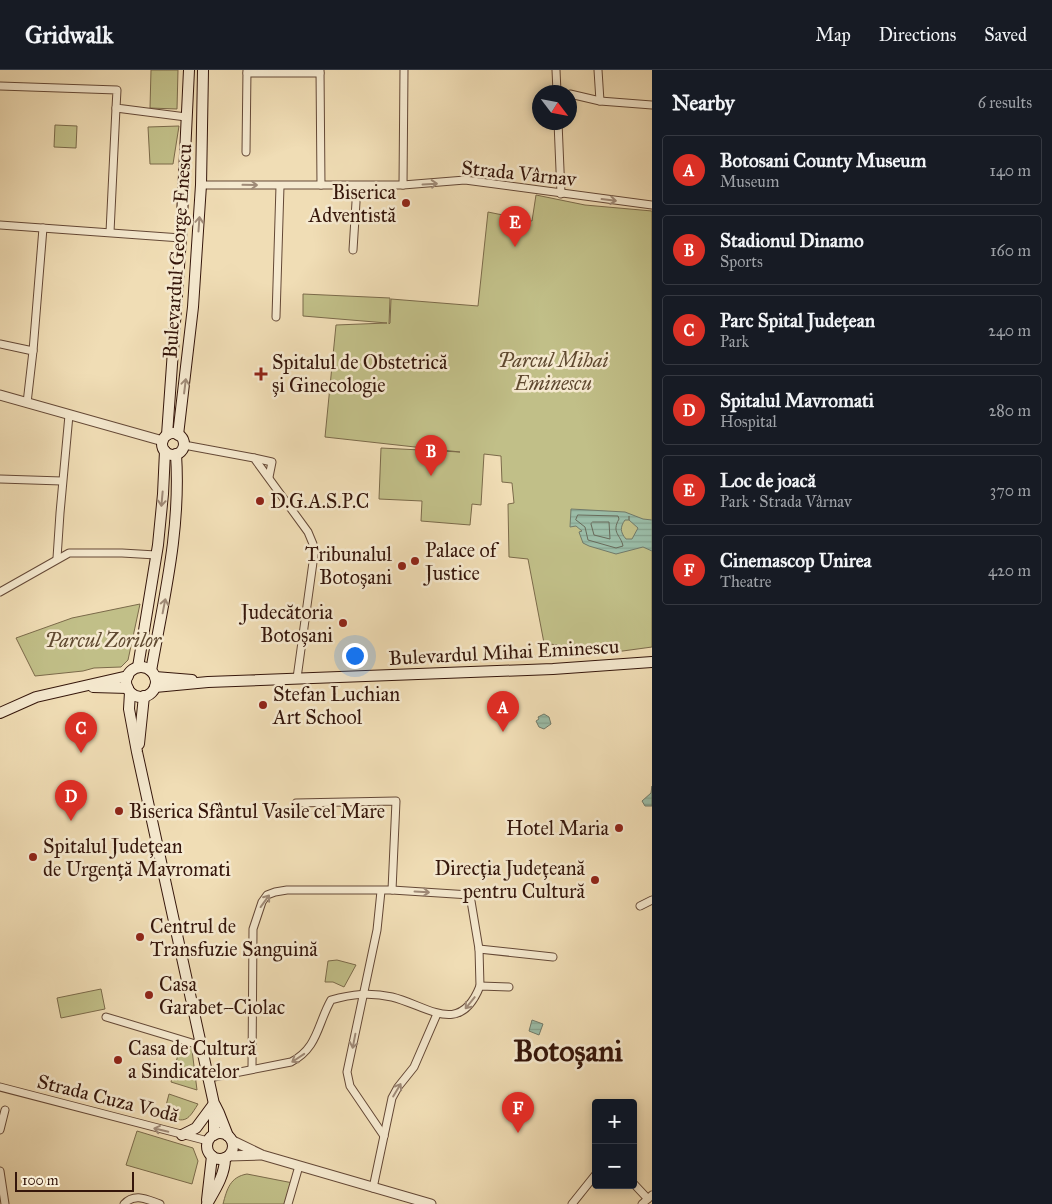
<!DOCTYPE html>
<meta charset="utf-8">
<style>
body{margin:0;font-family:"IM FELL Great Primer",serif;background:#242831;color:#f1f3f6}
.controls{position:absolute;right:15px;bottom:15px;display:grid;overflow:hidden;border-radius:5px;box-shadow:0 2px 8px #0003}
.controls button{width:45px;height:45px;display:grid;place-items:center;padding:0;border:0;border-bottom:1px solid #363941;background:#171b24;color:#f1f3f6;font:25px sans-serif}
.compass{position:absolute;left:532px;top:15px;width:45px;height:45px;border-radius:50%;background:#171b24;box-shadow:0 2px 8px #0003;rotate:122deg}
.scale{position:absolute;left:15px;bottom:12px;width:119px;box-sizing:border-box;padding-left:5px;border:2px solid #35160b;border-top:0;font-size:14px;line-height:18px;white-space:nowrap;color:#35160b;-webkit-text-stroke:4px #f5e9cf;paint-order:stroke}
.you{position:absolute;left:354px;top:585px;width:18px;height:18px;margin:-12px;border:4px solid #fff;border-radius:50%;background:#1a73e8;box-shadow:0 0 0 8px #1a73e833}
.badge{display:grid;place-items:center;width:32px;height:32px;border-radius:50%;background:#d93025;color:#fff;font-size:16px;font-weight:700}
.pin{position:absolute;translate:-50% -41px;filter:drop-shadow(0 1px 2px #0008)}
.pin::after{content:'';position:absolute;top:26px;width:18px;height:15px;background:inherit;clip-path:polygon(0 0,100% 0,50% 100%)}
.list{margin:0;padding:0;list-style:none}
h2{display:flex;justify-content:space-between;align-items:center;height:65px;margin:0;padding:0 20px;font-size:21px}
h2 small{font-size:16px;font-weight:400;color:#9ea1a6}
.list li{display:grid;grid-template-columns:32px 1fr auto;gap:15px;align-items:center;box-sizing:border-box;height:70px;margin:0 10px 10px;padding:0 10px;border:1px solid #363941;border-radius:5px}
.list b{display:block;font-size:19px;white-space:nowrap}
.list p{margin:0;font-size:16px;white-space:nowrap;color:#9ea1a6}
.list em{font-size:16px;font-style:normal;color:#9ea1a6}
.map{position:relative;flex:none;width:652px;height:1134px;overflow:hidden}
header{display:flex;align-items:center;gap:30px;box-sizing:border-box;height:70px;padding:0 25px;background:#171b24;border-bottom:1px solid #363941}
header strong{font-size:24px}
nav{display:flex;gap:28px;margin-inline-start:auto;font-size:18px}
main{display:flex}
aside{flex:1;background:#171b24}
.map>svg:first-child{display:block}
.green{fill:#c1bf88;stroke:#7b6a4a}
.water{fill:url(#water-rules);stroke:#727a69;fill-rule:evenodd}
.lines{fill:none;stroke-linecap:round;stroke-linejoin:round}
.shore{stroke:#686a5a;stroke-width:1}
.minor-casing{stroke:#644836;stroke-width:9}
.tertiary-casing{stroke:#644836;stroke-width:11}
.secondary-casing{stroke:#35160b;stroke-width:12}
.minor{stroke:#f5e9cf;stroke-width:7}
.tertiary{stroke:#f5e9cf;stroke-width:9}
.secondary{stroke:#f5e9cf;stroke-width:10}
.oneway{stroke:#9f8a77}
.poi-dot{fill:#8f2418;stroke:#f5e9cf;stroke-width:2}
.labels{text-anchor:middle;stroke-width:5;stroke-linejoin:round;paint-order:stroke}
.street-label{font-size:20px;fill:#35160b;stroke:#f5e9cf}
.poi-label{font-size:20px;fill:#35160b;stroke:#f5e9cf;text-anchor:start}
.park-label{font-size:20px;font-style:italic;fill:#5f4930;stroke:#f5e9cf}
.town-label{font-size:30px;font-weight:bold;fill:#35160b;stroke:#f5e9cf}
</style>
<header>
<strong>Gridwalk</strong>
<nav><a>Map</a><a>Directions</a><a>Saved</a></nav>
</header>
<main>
<div class="map">
<svg width="652" height="1134" viewBox="0 0 652 1134">
<defs>
<pattern id="water-rules" width="6" height="5" patternUnits="userSpaceOnUse" patternTransform="scale(1.25)"><rect width="6" height="5" fill="#9bbda8"/><path d="M0 2.5h6" fill="none" stroke="#86a28f"/></pattern>
</defs>
<rect width="100%" height="100%" fill="#f0ddb5"/>
<filter id="stains"><feTurbulence type="fractalNoise" baseFrequency=".004" numOctaves="4"/><feColorMatrix values="0 0 0 0 .2 0 0 0 0 .09 0 0 0 0 .02 0 0 0 .5 -.17"/></filter>
<radialGradient id="worn" r=".72"><stop offset=".6" stop-color="#630" stop-opacity="0"/><stop offset="1" stop-color="#630" stop-opacity=".3"/></radialGradient>
<g class="green">
<path d="M151,0H178L177,39L150,38Z"/>
<path d="M55,55L77,56L76,78L54,77Z"/>
<path d="M179,56L173,94H150L148,57Z"/>
<path d="M536,125L585,135L652,141V577L608,583L544,573L528,489L509,487L508,434L514,433L512,413L502,412L501,386L484,384L481,435L472,434L470,455L421,451L422,431L379,429L381,378L460,382L325,367L336,255L387,253L303,246V224L390,228L389,254L390,253L391,229L478,236L488,142L532,151Z"/>
<path d="M140,534L128,590L121,597L94,598L83,601L35,606L16,568L72,548Z"/>
<path d="M337,890L356,895L344,917L333,912H325L328,891Z"/>
<path d="M101,919L105,939L61,948L57,928Z"/>
<path d="M182,969L191,972L197,1020L171,1012Z"/>
<path d="M169,1024L198,1034C186,1054 185,1051 163,1047Z"/>
<path d="M137,1061L193,1078L198,1091L192,1114L126,1095Z"/>
<path d="M247,1104L293,1113L287,1134H223C227,1119 230,1107 247,1104Z"/>
</g>
<g class="water">
<path d="M571,439L625,442L643,449L652,450V481L643,477L616,484L589,476L583,473L579,462L582,461L576,456L570,457ZM629,446V450L638,458L632,469H626C620,462 620,457 625,450H629Z"/>
<path d="M544,644L549,647L551,654L544,659L539,657L536,651L539,649L538,647Z"/>
<path d="M652,716V736H645L642,731L651,723Z"/>
<path d="M532,950L543,954L539,965L529,961Z"/>
</g>
<g class="lines">
<g class="shore">
<path d="M578,445L618,446L619,449C611,463 621,465 623,476L616,478L588,470L585,457L576,450Z"/>
<path d="M593,452H609L610,469L594,465L591,454Z"/>
</g>
<defs>
<g id="minor">
<path d="M320,0L321,115"/>
<path d="M556,0L557,22"/>
<path d="M598,0L600,31"/>
<path d="M247,3H320"/>
<path d="M0,16L117,20L116,38L186,47"/>
<path d="M570,24L600,31L652,35"/>
<path d="M558,52L561,124"/>
<path d="M246,82L247,0"/>
<path d="M201,115H403L465,110L652,135"/>
<path d="M403,115L404,0"/>
<path d="M0,155L181,168"/>
<path d="M110,162L116,38"/>
<path d="M353,180L357,116"/>
<path d="M276,247L280,116"/>
<path d="M0,274L33,281L27,333"/>
<path d="M33,281L43,158"/>
<path d="M184,375L254,388L308,462L313,474L314,485L297,608"/>
<path d="M254,388L272,392L269,407"/>
<path d="M0,409L62,411"/>
<path d="M57,488L60,443L69,345"/>
<path d="M0,522L69,483H122L156,485"/>
<path d="M296,733L396,731L392,820"/>
<path d="M381,821L377,860L347,1002L350,1016L384,1066"/>
<path d="M640,836L652,830"/>
<path d="M479,879L553,887"/>
<path d="M106,947L202,976"/>
<path d="M252,999L253,859L262,832L267,825L275,822L287,820H392L470,825L479,879L480,916"/>
<path d="M209,1008L291,992C318,978 317,955 331,930C352,924 370,922 392,927C428,936 460,967 480,916L509,917"/>
<path d="M0,1017L208,1071"/>
<path d="M0,1060L5,1040"/>
<path d="M0,1101L5,1134"/>
<path d="M633,1113L648,1129"/>
<path d="M373,1118L392,1028L398,1017L414,997L437,944"/>
<path d="M124,1134C135,1122 148,1130 160,1134"/>
<path d="M288,1134L299,1096"/>
<path d="M572,1134L596,1104"/>
<path d="M642,1134L652,1125"/>
</g>
<g id="tertiary">
<path d="M0,325L163,371"/>
<path d="M231,1070L262,1085L431,1134"/>
<path d="M228,1086L260,1085"/>
</g>
<g id="secondary">
<circle cx="173" cy="374" r="11"/>
<path d="M167,365L181,168L189,0"/>
<path d="M178,365L193,237L201,115L203,0"/>
<path d="M138,597L158,475L163,424L165,381"/>
<circle cx="141" cy="612" r="15"/>
<path d="M151,601C164,527 181,460 176,384"/>
<path d="M155,607L192,610"/>
<path d="M93,617L128,618"/>
<path d="M155,617L208,612L553,599L652,592"/>
<path d="M130,622L129,639L137,682L214,1034V1065"/>
<path d="M0,643L36,627L128,606"/>
<path d="M139,674L144,626"/>
<path d="M215,1035L219,1043L228,1066"/>
<circle cx="220" cy="1076" r="13"/>
<path d="M182,1065L196,1058L213,1035"/>
<path d="M207,1130L212,1086"/>
<path d="M207,1134C215,1120 225,1105 225,1088"/>
</g>
</defs>
<use href="#minor" class="minor-casing"/>
<use href="#tertiary" class="tertiary-casing"/>
<use href="#secondary" class="secondary-casing"/>
<use href="#minor" class="minor"/>
<use href="#tertiary" class="tertiary"/>
<use href="#secondary" class="secondary"/>
</g>
<defs><path id="oneway-shaft" d="M-6 0H5M1.5-3L5.5 0L1.5 3" fill="none" stroke-width="1.6" stroke-linecap="round" stroke-linejoin="round" transform="scale(1.25)"/></defs>
<g class="oneway">
<use href="#oneway-shaft" transform="translate(430 114) rotate(-3)"/>
<use href="#oneway-shaft" transform="translate(250 115) rotate(1)"/>
<use href="#oneway-shaft" transform="translate(609 130) rotate(7)"/>
<use href="#oneway-shaft" transform="translate(199 154) rotate(-86)"/>
<use href="#oneway-shaft" transform="translate(185 316) rotate(-83)"/>
<use href="#oneway-shaft" transform="translate(162 429) rotate(95)"/>
<use href="#oneway-shaft" transform="translate(164 536) rotate(-79)"/>
<use href="#oneway-shaft" transform="translate(422 822) rotate(3)"/>
<use href="#oneway-shaft" transform="translate(265 831) rotate(-54)"/>
<use href="#oneway-shaft" transform="translate(470 933) rotate(129)"/>
<use href="#oneway-shaft" transform="translate(354 971) rotate(101)"/>
<use href="#oneway-shaft" transform="translate(298 988) rotate(146)"/>
<use href="#oneway-shaft" transform="translate(397 1020) rotate(-59)"/>
<use href="#oneway-shaft" transform="translate(161 1060) rotate(-167)"/>
</g>
<g class="poi-dot">
<circle cx="406" cy="133" r="5"/>
<path d="M258.5 296.5h5v5h5v5h-5v5h-5v-5h-5v-5h5z"/>
<circle cx="260" cy="431" r="5"/>
<circle cx="415" cy="491" r="5"/>
<circle cx="402" cy="496" r="5"/>
<circle cx="343" cy="553" r="5"/>
<circle cx="263" cy="635" r="5"/>
<circle cx="119" cy="741" r="5"/>
<circle cx="619" cy="758" r="5"/>
<circle cx="33" cy="787" r="5"/>
<circle cx="595" cy="810" r="5"/>
<circle cx="140" cy="867" r="5"/>
<circle cx="149" cy="925" r="5"/>
<circle cx="118" cy="990" r="5"/>
</g>
<g class="labels">
<g class="street-label">
<text transform="translate(519 103) rotate(6)" y="7">Strada Vârnav</text>
<text transform="translate(177 181) rotate(-86)" y="7">Bulevardul George Enescu</text>
<text transform="translate(504 582) rotate(-3)" y="7">Bulevardul Mihai Eminescu</text>
<text transform="translate(108 1028) rotate(14)" y="7">Strada Cuza Vodă</text>
</g>
<g class="poi-label">
<text x="396" y="129" text-anchor="end">Biserica<tspan x="396" dy="23">Adventistă</tspan></text>
<text x="272" y="299">Spitalul de Obstetrică<tspan x="272" dy="23">și Ginecologie</tspan></text>
<text x="270" y="438">D.G.A.S.P.C</text>
<text x="425" y="487">Palace of<tspan x="425" dy="23">Justice</tspan></text>
<text x="392" y="491" text-anchor="end">Tribunalul<tspan x="392" dy="23">Botoșani</tspan></text>
<text x="333" y="549" text-anchor="end">Judecătoria<tspan x="333" dy="23">Botoșani</tspan></text>
<text x="273" y="631">Stefan Luchian<tspan x="273" dy="23">Art School</tspan></text>
<text x="129" y="748">Biserica Sfântul Vasile cel Mare</text>
<text x="609" y="765" text-anchor="end">Hotel Maria</text>
<text x="43" y="783">Spitalul Județean<tspan x="43" dy="23">de Urgență Mavromati</tspan></text>
<text x="585" y="805" text-anchor="end">Direcția Județeană<tspan x="585" dy="23">pentru Cultură</tspan></text>
<text x="150" y="863">Centrul de<tspan x="150" dy="23">Transfuzie Sanguină</tspan></text>
<text x="159" y="921">Casa<tspan x="159" dy="23">Garabet–Ciolac</tspan></text>
<text x="128" y="985">Casa de Cultură<tspan x="128" dy="23">a Sindicatelor</tspan></text>
</g>
<g class="park-label">
<text x="553" y="297">Parcul Mihai<tspan x="553" dy="23">Eminescu</tspan></text>
<text x="103" y="577">Parcul Zorilor</text>
</g>
<g class="town-label">
<text x="568" y="991">Botoșani</text>
</g>
</g>
<rect width="100%" height="100%" filter="url(#stains)"/>
<rect width="100%" height="100%" fill="url(#worn)"/>
</svg>
<div class="controls">
<button>+</button>
<button>−</button>
</div>
<svg class="compass" viewBox="-18 -18 36 36"><path d="M0-13l5 13h-10z" fill="#e53935"/><path d="M0 13l5-13h-10z" fill="#9ea1a6"/></svg>
<div class="scale">100 m</div>
<div class="you"></div>
<div class="pin badge" style="left:503px;top:662px">A</div>
<div class="pin badge" style="left:431px;top:406px">B</div>
<div class="pin badge" style="left:81px;top:683px">C</div>
<div class="pin badge" style="left:71px;top:751px">D</div>
<div class="pin badge" style="left:515px;top:177px">E</div>
<div class="pin badge" style="left:518px;top:1063px">F</div>
</div>
<aside>
<h2>Nearby<small>6 results</small></h2>
<ul class="list">
<li><span class="badge">A</span><div><b>Botosani County Museum</b><p>Museum</p></div><em>140 m</em></li>
<li><span class="badge">B</span><div><b>Stadionul Dinamo</b><p>Sports</p></div><em>160 m</em></li>
<li><span class="badge">C</span><div><b>Parc Spital Județean</b><p>Park</p></div><em>240 m</em></li>
<li><span class="badge">D</span><div><b>Spitalul Mavromati</b><p>Hospital</p></div><em>280 m</em></li>
<li><span class="badge">E</span><div><b>Loc de joacă</b><p>Park · Strada Vârnav</p></div><em>370 m</em></li>
<li><span class="badge">F</span><div><b>Cinemascop Unirea</b><p>Theatre</p></div><em>420 m</em></li>
</ul>
</aside>
</main>
